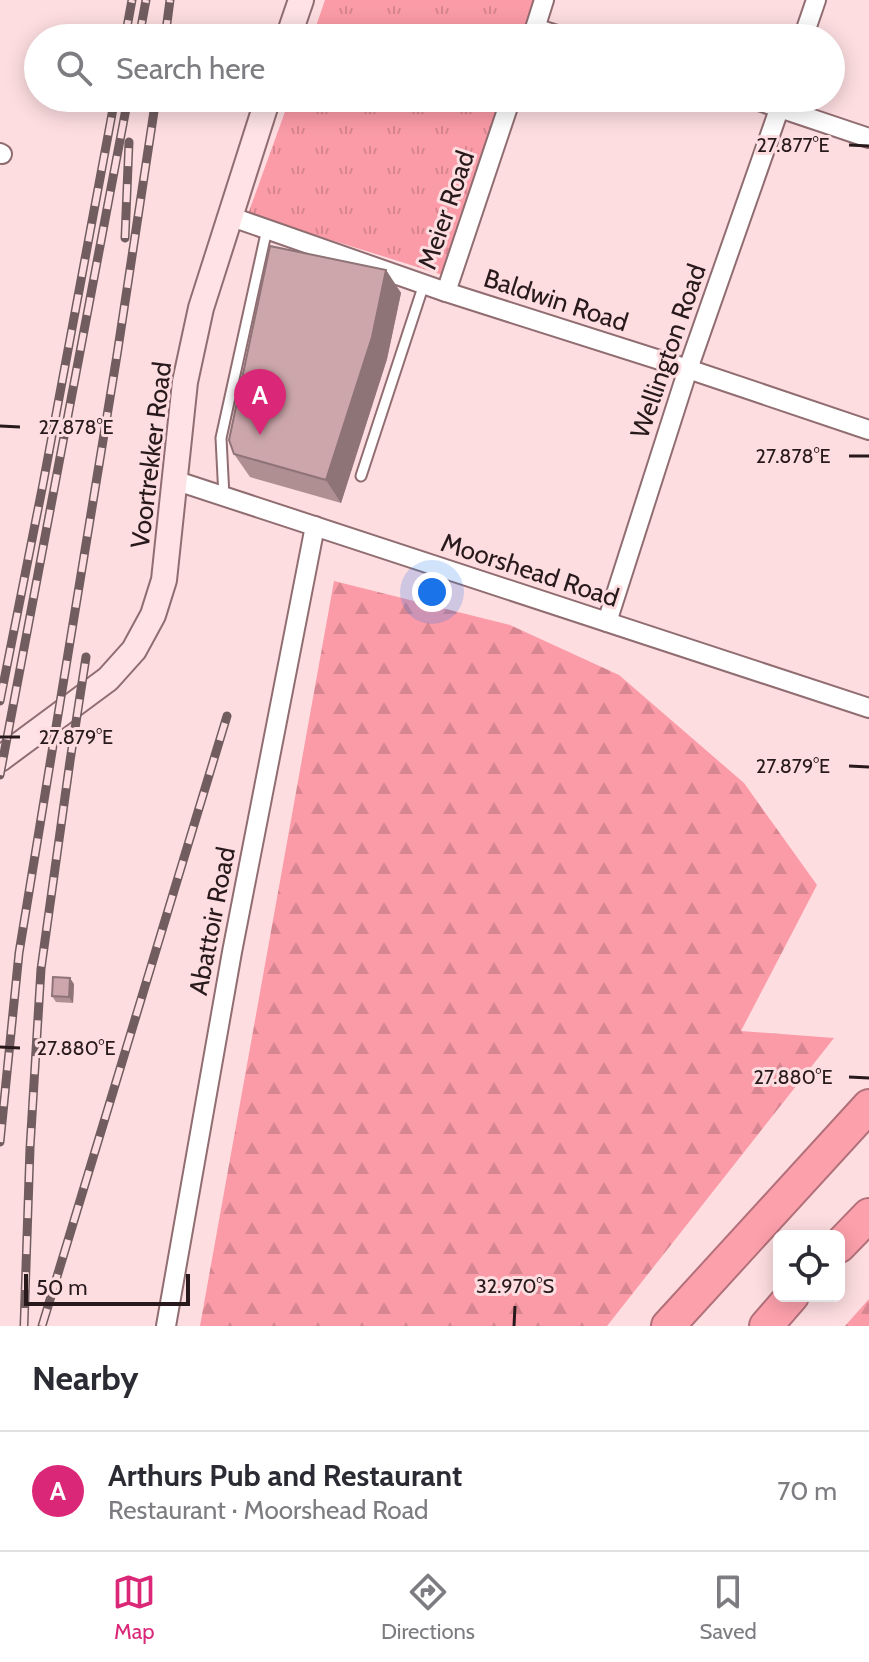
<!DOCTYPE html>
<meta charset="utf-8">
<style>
body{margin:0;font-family:Cabin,sans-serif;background:#f2f2f3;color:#2b2b33}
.controls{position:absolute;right:24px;bottom:24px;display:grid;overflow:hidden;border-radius:12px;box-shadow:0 4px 20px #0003}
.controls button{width:72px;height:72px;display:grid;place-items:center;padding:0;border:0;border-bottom:2px solid #e1e1e2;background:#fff;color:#2b2b33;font:40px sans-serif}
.scale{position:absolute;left:24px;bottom:20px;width:166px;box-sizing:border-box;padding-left:8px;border:4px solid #281a1c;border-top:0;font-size:22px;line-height:28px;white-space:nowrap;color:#281a1c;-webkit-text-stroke:6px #fddde0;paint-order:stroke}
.you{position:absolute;left:432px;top:592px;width:28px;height:28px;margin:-20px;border:6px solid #fff;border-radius:50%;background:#1a73e8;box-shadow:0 0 0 12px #1a73e833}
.badge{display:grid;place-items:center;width:52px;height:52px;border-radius:50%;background:#db2777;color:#fff;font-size:26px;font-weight:700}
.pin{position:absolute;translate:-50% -66px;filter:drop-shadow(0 2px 4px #0008)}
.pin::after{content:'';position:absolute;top:42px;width:28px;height:24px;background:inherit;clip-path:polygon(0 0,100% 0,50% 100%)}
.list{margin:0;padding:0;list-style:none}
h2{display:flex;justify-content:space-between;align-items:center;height:104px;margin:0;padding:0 32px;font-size:34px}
h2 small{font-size:26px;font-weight:400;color:#7c7c81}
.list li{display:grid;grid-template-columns:52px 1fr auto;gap:24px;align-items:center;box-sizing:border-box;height:120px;padding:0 32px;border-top:2px solid #e1e1e2}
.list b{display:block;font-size:30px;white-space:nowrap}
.list p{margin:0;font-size:26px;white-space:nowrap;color:#7c7c81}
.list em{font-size:26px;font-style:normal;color:#7c7c81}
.icon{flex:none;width:44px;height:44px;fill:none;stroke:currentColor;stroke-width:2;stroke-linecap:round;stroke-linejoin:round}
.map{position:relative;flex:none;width:869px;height:1326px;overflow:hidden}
.search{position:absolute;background:#fff;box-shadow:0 4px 20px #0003;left:24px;right:24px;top:24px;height:88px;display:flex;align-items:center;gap:20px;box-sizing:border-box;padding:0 28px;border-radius:44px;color:#7c7c81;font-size:30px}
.sheet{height:224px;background:#fff}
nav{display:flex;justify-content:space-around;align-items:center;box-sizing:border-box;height:112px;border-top:2px solid #e1e1e2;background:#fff;font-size:22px;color:#7c7c81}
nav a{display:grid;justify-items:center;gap:4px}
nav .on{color:#db2777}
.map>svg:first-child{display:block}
.grass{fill:url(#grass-tufts)}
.forest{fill:url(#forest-firs)}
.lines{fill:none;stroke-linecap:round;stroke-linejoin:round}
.service-casing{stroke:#906d71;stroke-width:13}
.minor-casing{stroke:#906d71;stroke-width:22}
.secondary-casing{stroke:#906d71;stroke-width:28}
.motorway-casing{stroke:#b2717a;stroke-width:36}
.service{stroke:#fff;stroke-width:9}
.minor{stroke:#fff;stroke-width:18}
.secondary{stroke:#fee2e6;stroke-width:24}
.motorway{stroke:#fca0ac;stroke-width:32}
.rail-casing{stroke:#715d5f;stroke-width:9}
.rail{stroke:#fddde0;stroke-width:6;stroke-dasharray:18;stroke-linecap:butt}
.wall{fill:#af8f92}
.shaded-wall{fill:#8f7477}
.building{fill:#cca6aa;stroke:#8f7477;stroke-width:2}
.ticks{fill:none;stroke:#281a1c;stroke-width:3}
.labels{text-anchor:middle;stroke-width:6;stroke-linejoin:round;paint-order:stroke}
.street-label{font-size:26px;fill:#281a1c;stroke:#fddde0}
.ticks-label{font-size:20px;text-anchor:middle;fill:#281a1c;stroke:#fddde0;stroke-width:6;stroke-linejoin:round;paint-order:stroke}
</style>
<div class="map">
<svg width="869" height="1326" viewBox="0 0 869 1326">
<defs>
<pattern id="grass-tufts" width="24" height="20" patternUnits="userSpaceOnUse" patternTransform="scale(2)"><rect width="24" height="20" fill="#fb9ba8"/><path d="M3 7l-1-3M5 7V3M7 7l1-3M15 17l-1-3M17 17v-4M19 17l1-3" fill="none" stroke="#d78590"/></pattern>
<pattern id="forest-firs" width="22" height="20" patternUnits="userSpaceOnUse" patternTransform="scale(2)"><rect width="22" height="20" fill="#fb9ba8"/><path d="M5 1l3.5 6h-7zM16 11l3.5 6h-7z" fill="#d78590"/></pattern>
</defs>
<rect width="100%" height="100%" fill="#fddde0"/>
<g class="grass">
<path d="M325,0H538L526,38H312Z"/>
<path d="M290,98H506L446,276L248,214Z"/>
</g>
<g class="forest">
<path d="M334,581L510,625L619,675L744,783L817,885L741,1031L834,1038L607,1326H200Z"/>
<path d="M869,1299V1326H845Z"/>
</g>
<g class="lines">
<defs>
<g id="service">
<path d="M361,476L424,284"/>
<path d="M224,497L221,438L267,229"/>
</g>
<g id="minor">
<path d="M535,28L566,38"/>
<path d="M532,38L544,0"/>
<path d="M803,38L816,0"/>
<path d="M750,98L869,138"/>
<path d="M0,153L2,154"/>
<path d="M229,216L446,292L688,369L869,430"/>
<path d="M446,292L511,98"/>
<path d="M174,480L869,708"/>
<path d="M607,622L688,369L783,98"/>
<path d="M166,1326L232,952L315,526"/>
</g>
<g id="secondary">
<path d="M288,38L301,0"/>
<path d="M0,759L108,679L134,650L153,615L164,580L185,382L201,308L268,98"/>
</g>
<g id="motorway">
<path d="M839,1246L869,1215"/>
<path d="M668,1326L869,1106"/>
<path d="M766,1326L792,1296"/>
</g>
</defs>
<use href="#service" class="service-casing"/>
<use href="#minor" class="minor-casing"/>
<use href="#secondary" class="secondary-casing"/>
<use href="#motorway" class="motorway-casing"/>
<use href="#service" class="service"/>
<use href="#minor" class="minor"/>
<use href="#secondary" class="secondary"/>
<use href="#motorway" class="motorway"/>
<defs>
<g id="rail">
<path d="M125,38L132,0"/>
<path d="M139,38L146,0"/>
<path d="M165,38L170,0"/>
<path d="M125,238L129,142"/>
<path d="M0,701L43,484L115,98"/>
<path d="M0,775L128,98"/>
<path d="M0,1142L19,953L117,355L156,98"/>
<path d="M24,1326L30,1148L41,969L70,761L86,657"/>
<path d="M42,1326L227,716"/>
</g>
</defs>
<use href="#rail" class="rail-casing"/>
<use href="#rail" class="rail"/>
</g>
<g class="wall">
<path d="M386,270L401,293L387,359L341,503L250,477L234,454Z"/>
<path d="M74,984L73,1003L56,1002L52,996Z"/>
</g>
<g class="shaded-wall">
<path d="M386,270L401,293L387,359L341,503L326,480Z"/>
<path d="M70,978L74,984L73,1003L69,997Z"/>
</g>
<g class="building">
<path d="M270,246L386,270L372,337L326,480L234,454L229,440Z"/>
<path d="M53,977L70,978L69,997L52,996Z"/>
</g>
<path class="ticks" d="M849,145L869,146M0,426L20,427M849,456H869M0,737H20M849,766L869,767M0,1047L20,1048M849,1077L869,1078M514,1326L515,1306"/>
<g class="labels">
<g class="street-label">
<text transform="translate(446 210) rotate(-71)" y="9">Meier Road</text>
<text transform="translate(556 300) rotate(18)" y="9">Baldwin Road</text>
<text transform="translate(668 351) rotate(-71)" y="9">Wellington Road</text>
<text transform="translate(151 455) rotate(-83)" y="9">Voortrekker Road</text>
<text transform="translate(530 570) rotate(18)" y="9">Moorshead Road</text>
<text transform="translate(212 921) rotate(-79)" y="9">Abattoir Road</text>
</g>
</g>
<g class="ticks-label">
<text x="793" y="152">27.877°E</text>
<text x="76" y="434">27.878°E</text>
<text x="793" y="463">27.878°E</text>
<text x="76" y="744">27.879°E</text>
<text x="793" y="773">27.879°E</text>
<text x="76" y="1055">27.880°E</text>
<text x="793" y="1084">27.880°E</text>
<text x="515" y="1293">32.970°S</text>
</g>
</svg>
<div class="controls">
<button><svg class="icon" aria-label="locate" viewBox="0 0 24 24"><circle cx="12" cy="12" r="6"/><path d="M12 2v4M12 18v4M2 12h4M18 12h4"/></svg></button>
</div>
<div class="scale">50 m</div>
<div class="you"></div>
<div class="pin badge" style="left:260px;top:435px">A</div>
<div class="search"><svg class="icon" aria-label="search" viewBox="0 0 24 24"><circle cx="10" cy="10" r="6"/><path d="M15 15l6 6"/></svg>Search here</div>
</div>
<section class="sheet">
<h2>Nearby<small></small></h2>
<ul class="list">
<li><span class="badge">A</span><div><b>Arthurs Pub and Restaurant</b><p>Restaurant · Moorshead Road</p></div><em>70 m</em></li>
</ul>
</section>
<nav>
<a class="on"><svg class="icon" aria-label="map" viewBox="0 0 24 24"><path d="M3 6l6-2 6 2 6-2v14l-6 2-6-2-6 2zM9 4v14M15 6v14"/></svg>Map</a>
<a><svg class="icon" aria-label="directions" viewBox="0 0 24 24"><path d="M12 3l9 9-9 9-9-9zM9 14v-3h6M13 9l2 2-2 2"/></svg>Directions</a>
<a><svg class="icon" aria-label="saved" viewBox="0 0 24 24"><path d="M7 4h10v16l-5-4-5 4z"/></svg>Saved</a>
</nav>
